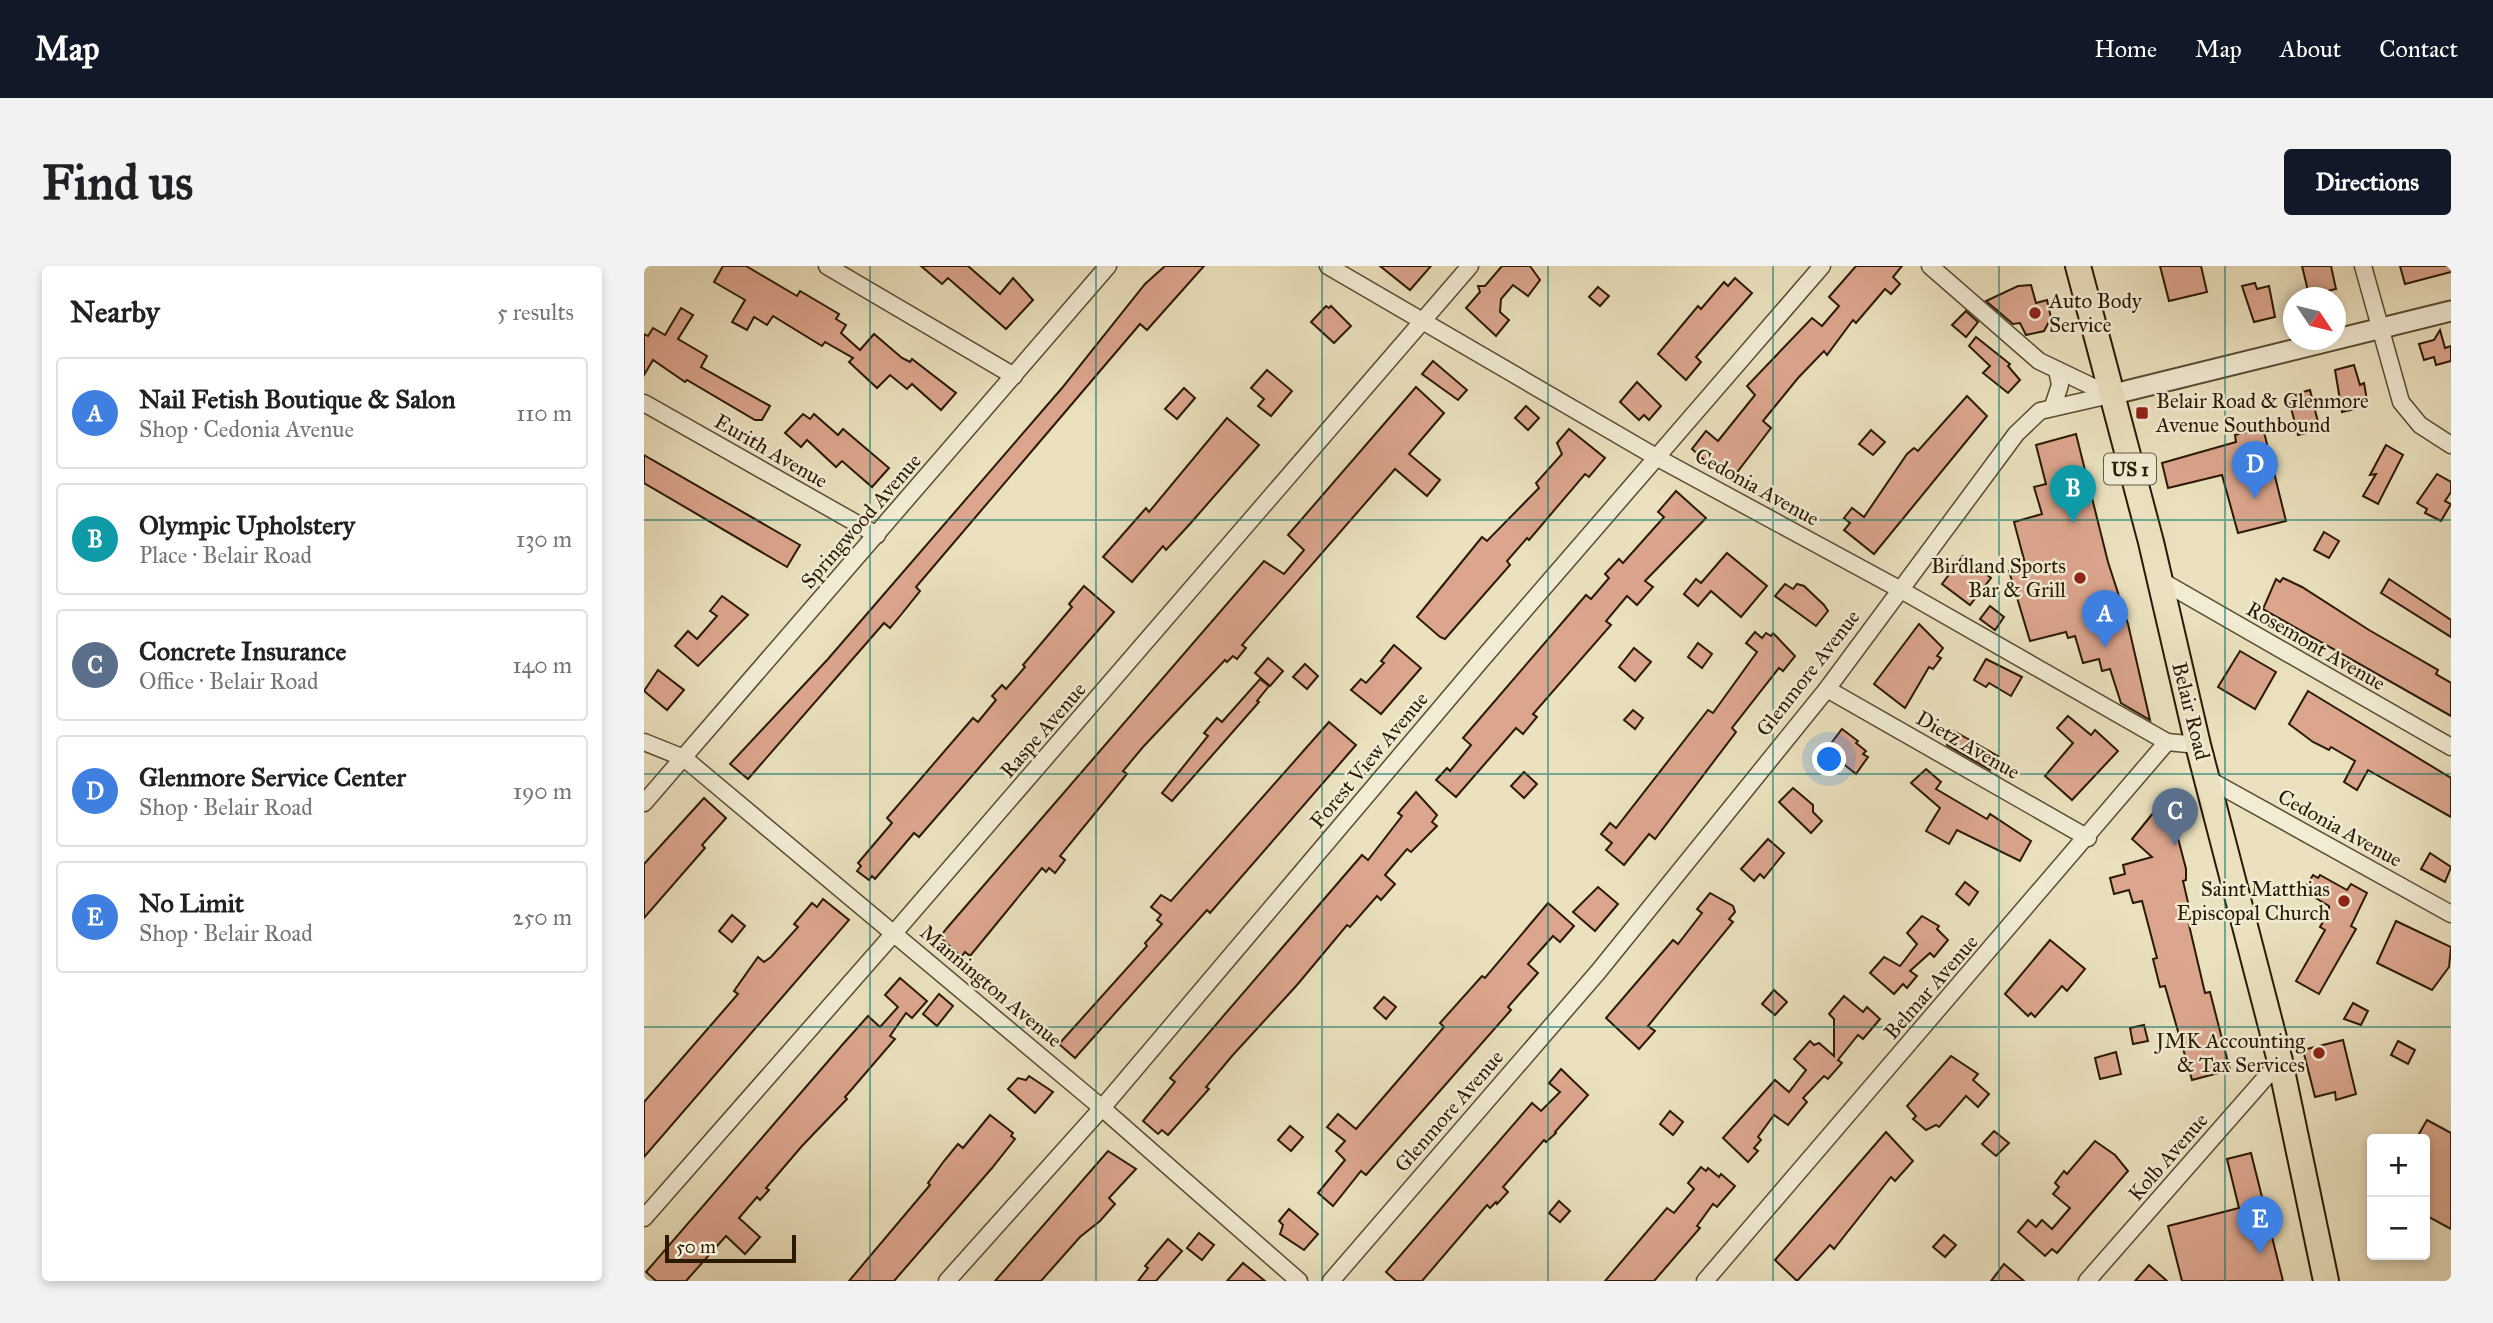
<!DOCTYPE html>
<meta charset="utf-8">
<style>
body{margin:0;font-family:"IM FELL Great Primer",serif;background:#f2f2f2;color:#202124}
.controls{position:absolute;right:21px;bottom:21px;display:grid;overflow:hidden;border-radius:7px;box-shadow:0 4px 10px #0003}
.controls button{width:63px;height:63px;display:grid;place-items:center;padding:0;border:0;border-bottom:2px solid #e0e0e0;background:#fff;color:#202124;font:35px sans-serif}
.compass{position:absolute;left:1639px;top:21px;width:63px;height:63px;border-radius:50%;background:#fff;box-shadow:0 4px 10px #0003;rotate:125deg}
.scale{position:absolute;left:21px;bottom:18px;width:131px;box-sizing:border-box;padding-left:7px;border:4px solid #2a1903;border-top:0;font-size:19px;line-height:24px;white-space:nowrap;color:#2a1903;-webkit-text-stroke:5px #f2ecd5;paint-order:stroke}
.you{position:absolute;left:1186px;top:494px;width:24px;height:24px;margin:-18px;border:5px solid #fff;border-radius:50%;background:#1a73e8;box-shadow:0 0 0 10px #1a73e833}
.badge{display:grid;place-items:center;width:46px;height:46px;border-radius:50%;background:#111827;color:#fff;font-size:23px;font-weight:700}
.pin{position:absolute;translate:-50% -58px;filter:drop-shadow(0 2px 4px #0008)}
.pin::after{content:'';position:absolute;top:37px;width:24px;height:21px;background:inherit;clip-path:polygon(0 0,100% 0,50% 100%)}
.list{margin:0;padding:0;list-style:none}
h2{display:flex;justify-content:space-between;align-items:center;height:91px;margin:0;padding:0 28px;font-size:30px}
h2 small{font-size:23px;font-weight:400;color:#757577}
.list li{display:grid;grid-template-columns:46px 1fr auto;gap:21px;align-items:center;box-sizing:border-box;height:112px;margin:0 14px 14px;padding:0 14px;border:2px solid #e0e0e0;border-radius:7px}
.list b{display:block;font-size:26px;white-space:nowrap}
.list p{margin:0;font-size:23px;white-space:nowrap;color:#757577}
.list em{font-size:23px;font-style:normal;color:#757577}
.map{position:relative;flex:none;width:1807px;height:1015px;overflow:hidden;border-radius:7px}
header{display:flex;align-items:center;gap:42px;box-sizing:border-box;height:98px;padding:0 35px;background:#111827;color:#fff}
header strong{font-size:33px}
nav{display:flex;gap:38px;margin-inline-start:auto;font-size:24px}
.intro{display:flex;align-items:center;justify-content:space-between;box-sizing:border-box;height:168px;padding:0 42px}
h1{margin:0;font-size:49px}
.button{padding:18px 32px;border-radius:7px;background:#111827;color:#fff;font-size:24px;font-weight:700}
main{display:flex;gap:42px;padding:0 42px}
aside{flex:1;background:#fff;border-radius:7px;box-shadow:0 4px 10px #0003}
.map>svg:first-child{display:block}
.building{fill:#dca68e;stroke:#2a1903;stroke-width:2}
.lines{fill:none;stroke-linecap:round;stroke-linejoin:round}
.minor-casing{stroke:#5a4b32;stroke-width:19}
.tertiary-casing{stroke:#5a4b32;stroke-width:23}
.primary-casing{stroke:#2a1903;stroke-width:28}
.minor{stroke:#f2ecd5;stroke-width:16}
.tertiary{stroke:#f2ecd5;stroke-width:19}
.primary{stroke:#ebe1be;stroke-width:24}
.grid{fill:none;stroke:#0f766e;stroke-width:2;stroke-opacity:0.55}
.poi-dot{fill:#8f2418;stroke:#f2ecd5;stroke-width:2.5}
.labels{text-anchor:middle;stroke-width:5;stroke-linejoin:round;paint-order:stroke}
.shield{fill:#f2ecd5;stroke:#665842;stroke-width:2}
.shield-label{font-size:19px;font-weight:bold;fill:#2a1903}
.poi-label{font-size:21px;fill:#2a1903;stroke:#f2ecd5;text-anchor:end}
.street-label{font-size:21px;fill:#2a1903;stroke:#f2ecd5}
</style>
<header>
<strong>Map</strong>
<nav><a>Home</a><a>Map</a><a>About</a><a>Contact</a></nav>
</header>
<div class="intro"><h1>Find us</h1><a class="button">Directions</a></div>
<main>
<aside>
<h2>Nearby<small>5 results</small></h2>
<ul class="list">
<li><span class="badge" style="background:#3f7fe0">A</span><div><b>Nail Fetish Boutique &amp; Salon</b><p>Shop · Cedonia Avenue</p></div><em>110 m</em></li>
<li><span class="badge" style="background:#0f9aa8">B</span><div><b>Olympic Upholstery</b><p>Place · Belair Road</p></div><em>130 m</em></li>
<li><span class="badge" style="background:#5c6f8a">C</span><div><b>Concrete Insurance</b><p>Office · Belair Road</p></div><em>140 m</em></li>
<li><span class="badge" style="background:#3f7fe0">D</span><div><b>Glenmore Service Center</b><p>Shop · Belair Road</p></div><em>190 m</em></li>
<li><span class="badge" style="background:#3f7fe0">E</span><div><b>No Limit</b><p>Shop · Belair Road</p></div><em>250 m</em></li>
</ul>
</aside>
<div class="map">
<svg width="1807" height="1015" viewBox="0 0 1807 1015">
<rect width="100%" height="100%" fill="#ebe1be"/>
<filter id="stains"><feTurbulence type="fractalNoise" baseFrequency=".00286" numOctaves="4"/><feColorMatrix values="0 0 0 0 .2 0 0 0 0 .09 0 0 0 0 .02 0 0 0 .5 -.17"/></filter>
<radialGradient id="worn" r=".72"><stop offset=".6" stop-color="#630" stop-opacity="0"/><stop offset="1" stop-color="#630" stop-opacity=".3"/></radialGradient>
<g class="building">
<path d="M79,0H102L153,30L156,25L195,48L192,53L202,59L197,67L216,84L230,68L258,92L266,96L268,93L312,127L297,144L268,118L263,123L246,109L233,122L205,96L209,92L181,76L178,80L129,50L123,59L110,51L103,64L88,56L101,34L70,16Z"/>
<path d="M277,0H324L356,28L369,12L389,34L362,63L304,12L298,18Z"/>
<path d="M521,0H560L503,64L496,58L272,321L276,325L256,350L246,362L240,357L104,513L86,498L184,393L418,122L501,18Z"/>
<path d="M736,0H787L766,24Z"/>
<path d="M858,0H886L896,14L884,30L869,19L857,33L856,46L865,54L852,70L822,42L836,26L834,20H841Z"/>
<path d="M1212,0H1258L1249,11L1256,18L1247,28L1241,23L1212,57L1209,54L1183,89L1180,85L1154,112L1119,155L1127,162L1091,209L1077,197L1071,204L1048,183L1062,165L1074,175L1111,129L1103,120L1168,52L1178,60L1195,40L1185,31Z"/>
<path d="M1516,0H1557L1563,26L1525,35Z"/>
<path d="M1658,0H1687L1692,23L1665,29Z"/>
<path d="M1756,0H1807V6L1761,18Z"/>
<path d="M1091,12L1108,27L1052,91L1057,96L1042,114L1014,88L1054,40L1057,43L1080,16L1084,20Z"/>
<path d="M1611,17L1613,23L1625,20L1631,51L1610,56L1598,20Z"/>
<path d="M1387,19L1392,37L1403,34L1407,52L1400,65L1382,69L1376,57L1369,58L1342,35L1374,20Z"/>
<path d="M954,21L965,30L956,40L945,31Z"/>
<path d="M682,40L685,42L687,40L707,60L690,77L667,56Z"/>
<path d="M37,42L49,49L34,73L63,90L57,101L126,140L118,154H111L43,114L41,116L9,94L0,109V68L4,70L9,62L21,69Z"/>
<path d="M1322,45L1334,56L1322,71L1308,59Z"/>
<path d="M1796,64L1801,82L1807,80V95L1792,99L1790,91L1780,94L1775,78L1790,74Z"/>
<path d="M1332,71L1366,98L1364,100L1376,114L1364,127L1339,107L1346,100L1325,80Z"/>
<path d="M789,95L823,124L814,134L778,108Z"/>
<path d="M1710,99L1716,119L1720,117L1724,140L1698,146L1691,104Z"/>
<path d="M623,104L648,125L627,150L614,140L620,133L607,122Z"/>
<path d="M993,116L1017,140L1005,154L1000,149L995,154L976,136Z"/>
<path d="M772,121L800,147L765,188L796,214L783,230L751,203L598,379L602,382L593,393L589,390L583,396L581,394L499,481L479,505L483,508L416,590L421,594L411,607L405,602L402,606L398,602L326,690L321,686L317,691L296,671L303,662L620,295L640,308L660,284L644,269Z"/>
<path d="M540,122L551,132L533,153L521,143Z"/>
<path d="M1666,124L1676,164L1654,169L1644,130Z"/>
<path d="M1323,130L1343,150L1230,288L1200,264L1206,257L1200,252L1208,242L1220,251L1263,188L1270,182L1274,185Z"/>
<path d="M882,140L895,152L884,164L871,152Z"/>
<path d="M159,148L166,153L170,148L194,169L199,163L245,202L228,221L198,195L192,201L163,174L157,181L141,167Z"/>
<path d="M583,152L615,179L545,259L522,284L519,280L488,316L459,291L502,242L505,246Z"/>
<path d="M1619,162L1642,255L1594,267L1578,209L1524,222L1518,197L1592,176L1591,169Z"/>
<path d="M925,163L961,192L945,211L941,208L885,274L883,272L863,295L866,299L801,373L796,371L773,351L838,271L843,275L895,222L892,217L918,188L913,177Z"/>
<path d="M1227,164L1241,176L1229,189L1215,178Z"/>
<path d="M1432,168L1464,296L1484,358L1506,454L1477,437L1466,403L1458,405L1455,393L1439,397L1431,370L1424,372L1422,366L1386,375L1365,305L1382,301L1370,256L1398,248L1390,221L1402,218L1392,179Z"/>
<path d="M1742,179L1759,189L1734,238L1719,230L1732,208L1726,209Z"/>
<path d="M0,189L156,279L143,301L0,217Z"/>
<path d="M1793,208L1807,216V226L1801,235L1807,238L1797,255L1781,247L1783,243L1773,237Z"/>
<path d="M1032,225L1062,252L1001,315L1009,321L993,339L983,330L962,355L967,359L889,448L893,451L879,468L872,462L812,531L792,514L803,502L806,505L827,479L819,472L942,329L947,333L965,312L961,308L975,293L979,297L1020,251L1014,246Z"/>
<path d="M1680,266L1695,275L1685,292L1670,284Z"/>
<path d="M1083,287L1123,320L1097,351L1067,325L1054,340L1040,328L1052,313L1057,317Z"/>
<path d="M1319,290L1347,312L1326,339L1298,318Z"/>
<path d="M1639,312L1658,321L1725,364L1794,404L1792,408L1807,417V450L1619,343L1632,313L1636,316Z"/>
<path d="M1745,313L1807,354V371L1737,327Z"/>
<path d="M1141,318L1149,323L1153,318L1160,320L1180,339L1184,345L1172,360L1131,330Z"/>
<path d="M440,320L470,346L275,571L270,567L231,613L228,610L225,614L213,605L217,600L214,597L248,557L243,552L329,452L334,456L352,434L348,430L358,419L362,423L381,401L379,399L428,341L425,338Z"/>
<path d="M78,330L104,349L54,400L31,380L44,365L53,373L73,350L66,345Z"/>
<path d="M1346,340L1360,351L1351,364L1336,353Z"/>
<path d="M1275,358L1299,382L1293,390L1297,392L1289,403L1285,401L1261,442L1230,418Z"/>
<path d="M1111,366L1118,372L1122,367L1127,370L1129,367L1151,390L1139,405L1135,402L1088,462L1092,466L1011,573L1005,568L980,599L962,584L968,577L957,568L966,557L972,562L1064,444L1069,447L1113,386L1102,377Z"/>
<path d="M1054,377L1068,388L1058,402L1044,391Z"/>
<path d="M750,379L777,402L737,448L707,424L717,413L722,417L740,397L737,395Z"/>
<path d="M990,382L1007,396L991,415L975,401Z"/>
<path d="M1596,385L1632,406L1611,443L1574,421Z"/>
<path d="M624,392L639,405L626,420L611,407Z"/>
<path d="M1342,393L1378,411L1367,430L1345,417L1342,421L1330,414Z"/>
<path d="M661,398L674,410L663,423L649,411Z"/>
<path d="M14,404L40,424L23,444L0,425Z"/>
<path d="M616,413L625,420L613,435L615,436L528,535L518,527L564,470L560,467L573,452L578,456Z"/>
<path d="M1664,425L1807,512V551L1724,504L1713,524L1700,516L1711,495L1687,481L1685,484L1669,476L1645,458Z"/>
<path d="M989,444L999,452L991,463L980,454Z"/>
<path d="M1424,450L1447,469L1451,464L1474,485L1428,534L1401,510L1429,477L1413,462Z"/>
<path d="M685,456L712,479L566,647L563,644L431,792L415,778L503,680L501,677L518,658L513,654L517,649L507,641L517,629L527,635Z"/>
<path d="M1198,463L1214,475L1212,477L1222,485L1219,488L1224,491L1212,508L1182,484Z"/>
<path d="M1310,465L1354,490L1346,504L1303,479Z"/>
<path d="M1282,503L1297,516L1292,523L1343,553L1346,548L1387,575L1376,595L1313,564L1305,578L1282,565L1296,542L1267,517Z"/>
<path d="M880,506L893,518L880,532L867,520Z"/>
<path d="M1149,522L1169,539V546L1178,555L1167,567L1135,536Z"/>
<path d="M772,526L793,549L788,556L793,560L767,586L763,583L741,609L751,618L737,634L733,630L706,661L703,659L653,719L588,790L562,821L565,823L524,869L518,864L514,868L499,855L531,816L526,812L718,589L724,594L758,550L754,547Z"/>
<path d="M1523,530L1542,603V614L1539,615L1549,658L1545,659L1561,727L1566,726L1586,804L1548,814L1521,720L1516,721L1509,693L1513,692L1498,635L1489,637L1485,624L1470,628L1466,612L1481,608L1479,599L1508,591L1488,573Z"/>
<path d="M60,532L82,552L58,579L61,582L0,652V598Z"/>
<path d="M1124,573L1140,587L1120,612L1116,608L1110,615L1097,603Z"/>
<path d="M1786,587L1807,601L1801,616L1777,603Z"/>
<path d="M1669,609L1674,612L1676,609L1703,624L1707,618L1723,627L1707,660L1712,663L1675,728L1652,715L1681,664L1676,661L1685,646V640L1665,628L1667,625L1661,622Z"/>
<path d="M1321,616L1334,626L1325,639L1312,628Z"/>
<path d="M954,621L974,638L951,665L929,646Z"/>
<path d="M1066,627L1089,640L1091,646L1085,653L1089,656L1004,760L1011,765L995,783L962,752L1029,674L1034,678L1058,647L1053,643Z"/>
<path d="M179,633L205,654L0,891V836L94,728L90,725L114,691L120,696L127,691L154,661L150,658L168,637L173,641Z"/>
<path d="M904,637L930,660L916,676L909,670L884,698L894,707L864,741L867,744L722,909L717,905L689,940L674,927L701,894L692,885L701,875L683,861L694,848L712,863L800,761L796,757L838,710L841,712Z"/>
<path d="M88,649L101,660L88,676L75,665Z"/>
<path d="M1278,650L1295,660L1293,663L1304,674L1290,691L1286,687L1266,705L1273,710L1263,722L1259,718L1250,728L1226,707L1240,691L1256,700L1273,678L1263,667Z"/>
<path d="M1752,655L1807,681L1805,701L1788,724L1733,697Z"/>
<path d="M1406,674L1441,703L1423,725L1418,720L1391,751L1387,747L1384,750L1361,728Z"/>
<path d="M256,712L283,735L268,752L262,747L246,770L251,773L201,831L203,833L158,880L122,922L125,924L116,934L113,931L95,952L116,971L101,988L82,970L42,1015H12L2,1006L199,778L224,750L236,761L254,741L241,729Z"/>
<path d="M1130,724L1143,736L1131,749L1118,738Z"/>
<path d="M295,728L309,740L293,760L279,748Z"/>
<path d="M1200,730L1219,746L1223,741L1236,753L1219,773L1214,769L1194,794L1198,797L1184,813L1180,810L1159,832L1163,836L1144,859L1130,849L1114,871L1117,874L1110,882L1114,885L1104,896L1079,872L1131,814L1145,826L1162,804L1150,793L1166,775L1170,779L1175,777L1190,790V753L1185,748Z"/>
<path d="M740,731L752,741L742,753L730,742Z"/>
<path d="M1709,737L1724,745L1717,759L1700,753Z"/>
<path d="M1500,759L1504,775L1489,778L1486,762Z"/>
<path d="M1699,774L1712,828L1692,834L1691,826L1671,831L1659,784Z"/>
<path d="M1754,775L1771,784L1764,798L1747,789Z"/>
<path d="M1472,786L1477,808L1456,813L1451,792Z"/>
<path d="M1307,790L1334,808L1329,814L1345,828L1334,841L1322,830L1295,861L1292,859L1282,864L1269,853L1272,850L1263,840Z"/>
<path d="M917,803L944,829L911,866L912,867L902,876L900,874L859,921L864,926L853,938L852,936L846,942L843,939L778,1015H752L742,1006L888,837L897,845L916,826L905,817Z"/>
<path d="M385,810L409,826L391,847L364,823L374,812L382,814Z"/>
<path d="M1026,845L1039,856L1029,869L1016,858Z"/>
<path d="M346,849L369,867L367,870L371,873L348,902L250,1015H205L286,919L284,917L300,895L314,878L319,882Z"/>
<path d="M1783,854L1807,867V963L1781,949V873H1772Z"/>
<path d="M646,860L659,871L647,885L634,874Z"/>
<path d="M1350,865L1365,877L1352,890L1338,878Z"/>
<path d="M1242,866L1269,895L1251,915L1247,911L1190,983L1186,979L1153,1015L1131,994Z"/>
<path d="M1451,875L1471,889L1484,905L1413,987L1408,983L1401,990L1374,966L1384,954L1392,961L1398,954L1408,963L1426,942L1409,928L1415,921L1411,917L1420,905L1423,908Z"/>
<path d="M464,885L492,903L465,932L471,938L456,955L436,971L397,1015H351Z"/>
<path d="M1607,887L1639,1015H1538L1524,960L1595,942L1583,893Z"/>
<path d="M1057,901L1062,905L1064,902L1075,911L1077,908L1091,920L1073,941L1069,938L1053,960L1056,962L1010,1015H961L1023,942L1030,947L1050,923L1044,917Z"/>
<path d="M915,935L926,945L916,956L905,947Z"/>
<path d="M645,943L674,968L660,984L636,968L639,959L635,955Z"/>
<path d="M555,967L570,979L558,994L543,982Z"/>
<path d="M1300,969L1312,979L1301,991L1289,981Z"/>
<path d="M524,973L538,985L512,1015H494L504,1002L501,1000Z"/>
<path d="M599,997L621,1015H583Z"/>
<path d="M1360,998L1380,1015H1347Z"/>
<path d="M1505,999L1523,1015H1491Z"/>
</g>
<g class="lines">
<defs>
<g id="minor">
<path d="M183,0L370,110"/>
<path d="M684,0L1012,191L1257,324L1523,476L1554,479"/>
<path d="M1286,0L1395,95L1466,129"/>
<path d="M1719,0L1757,136L1776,159L1807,179"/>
<path d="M0,137L233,269"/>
<path d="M1409,140L1416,119L1413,104"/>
<path d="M1516,314L1807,481"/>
<path d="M1183,423L1444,572"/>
<path d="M0,476L40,492L458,842L655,1015"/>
<path d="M1564,513L1807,648"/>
<path d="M0,537L464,0"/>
<path d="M0,952L251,666L826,0"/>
<path d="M303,1015L458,842L839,392L1178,0"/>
<path d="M687,1015L954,706L1183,423L1372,168L1396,145L1466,129"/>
<path d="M1061,1015L1523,476"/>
<path d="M1443,1015L1636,795"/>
</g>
<path id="tertiary" d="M1466,129L1807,45"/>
<path id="primary" d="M1434,0L1507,276L1554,479L1636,795L1682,1015"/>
</defs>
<use href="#minor" class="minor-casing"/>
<use href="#tertiary" class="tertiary-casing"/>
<use href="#primary" class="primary-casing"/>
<use href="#minor" class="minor"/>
<use href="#tertiary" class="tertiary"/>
<use href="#primary" class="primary"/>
</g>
<path class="grid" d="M226,0V1015M452,0V1015M678,0V1015M904,0V1015M1129,0V1015M1355,0V1015M1581,0V1015M0,254H1807M0,508H1807M0,761H1807"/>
<g class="poi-dot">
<circle cx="1391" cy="47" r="7"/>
<rect x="1491" y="140" width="14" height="14" rx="3.5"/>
<circle cx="1436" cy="312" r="7"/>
<circle cx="1700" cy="635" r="7"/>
<circle cx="1675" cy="787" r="7"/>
</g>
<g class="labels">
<rect class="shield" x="1460" y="187.5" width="52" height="31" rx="5"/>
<g class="shield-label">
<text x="1486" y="210">US 1</text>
</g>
<g class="poi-label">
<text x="1405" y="42" text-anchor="start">Auto Body<tspan x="1405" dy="24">Service</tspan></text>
<text x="1512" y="142" text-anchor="start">Belair Road &amp; Glenmore<tspan x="1512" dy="24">Avenue Southbound</tspan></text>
<text x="1422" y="307">Birdland Sports<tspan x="1422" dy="24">Bar &amp; Grill</tspan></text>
<text x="1686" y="630">Saint Matthias<tspan x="1686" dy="24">Episcopal Church</tspan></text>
<text x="1661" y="782">JMK Accounting<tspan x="1661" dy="24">&amp; Tax Services</tspan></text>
</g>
<g class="street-label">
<text transform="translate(127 185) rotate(30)" y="7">Eurith Avenue</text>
<text transform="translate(1113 221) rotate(29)" y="7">Cedonia Avenue</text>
<text transform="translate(217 255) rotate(-49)" y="7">Springwood Avenue</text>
<text transform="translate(1672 380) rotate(30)" y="7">Rosemont Avenue</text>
<text transform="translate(1164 407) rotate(-52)" y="7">Glenmore Avenue</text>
<text transform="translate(1547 445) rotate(76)" y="7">Belair Road</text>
<text transform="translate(399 464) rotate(-49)" y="7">Raspe Avenue</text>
<text transform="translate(1324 479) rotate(30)" y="7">Dietz Avenue</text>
<text transform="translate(725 494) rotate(-50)" y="7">Forest View Avenue</text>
<text transform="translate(1696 562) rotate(29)" y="7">Cedonia Avenue</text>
<text transform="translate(347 720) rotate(40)" y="7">Mannington Avenue</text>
<text transform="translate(1287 721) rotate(-49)" y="7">Belmar Avenue</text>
<text transform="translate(805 845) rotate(-49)" y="7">Glenmore Avenue</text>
<text transform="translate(1524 891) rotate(-49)" y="7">Kolb Avenue</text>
</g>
</g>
<rect width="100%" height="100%" filter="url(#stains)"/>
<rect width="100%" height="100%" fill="url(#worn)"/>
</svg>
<div class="controls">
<button>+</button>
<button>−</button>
</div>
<svg class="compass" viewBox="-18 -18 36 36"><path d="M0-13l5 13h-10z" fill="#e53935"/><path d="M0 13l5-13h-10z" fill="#757577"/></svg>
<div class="scale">50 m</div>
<div class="you"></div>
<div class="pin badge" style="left:1461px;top:382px;background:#3f7fe0">A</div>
<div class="pin badge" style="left:1429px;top:257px;background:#0f9aa8">B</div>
<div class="pin badge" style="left:1531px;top:580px;background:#5c6f8a">C</div>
<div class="pin badge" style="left:1611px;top:233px;background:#3f7fe0">D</div>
<div class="pin badge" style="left:1616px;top:988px;background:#3f7fe0">E</div>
</div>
</main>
